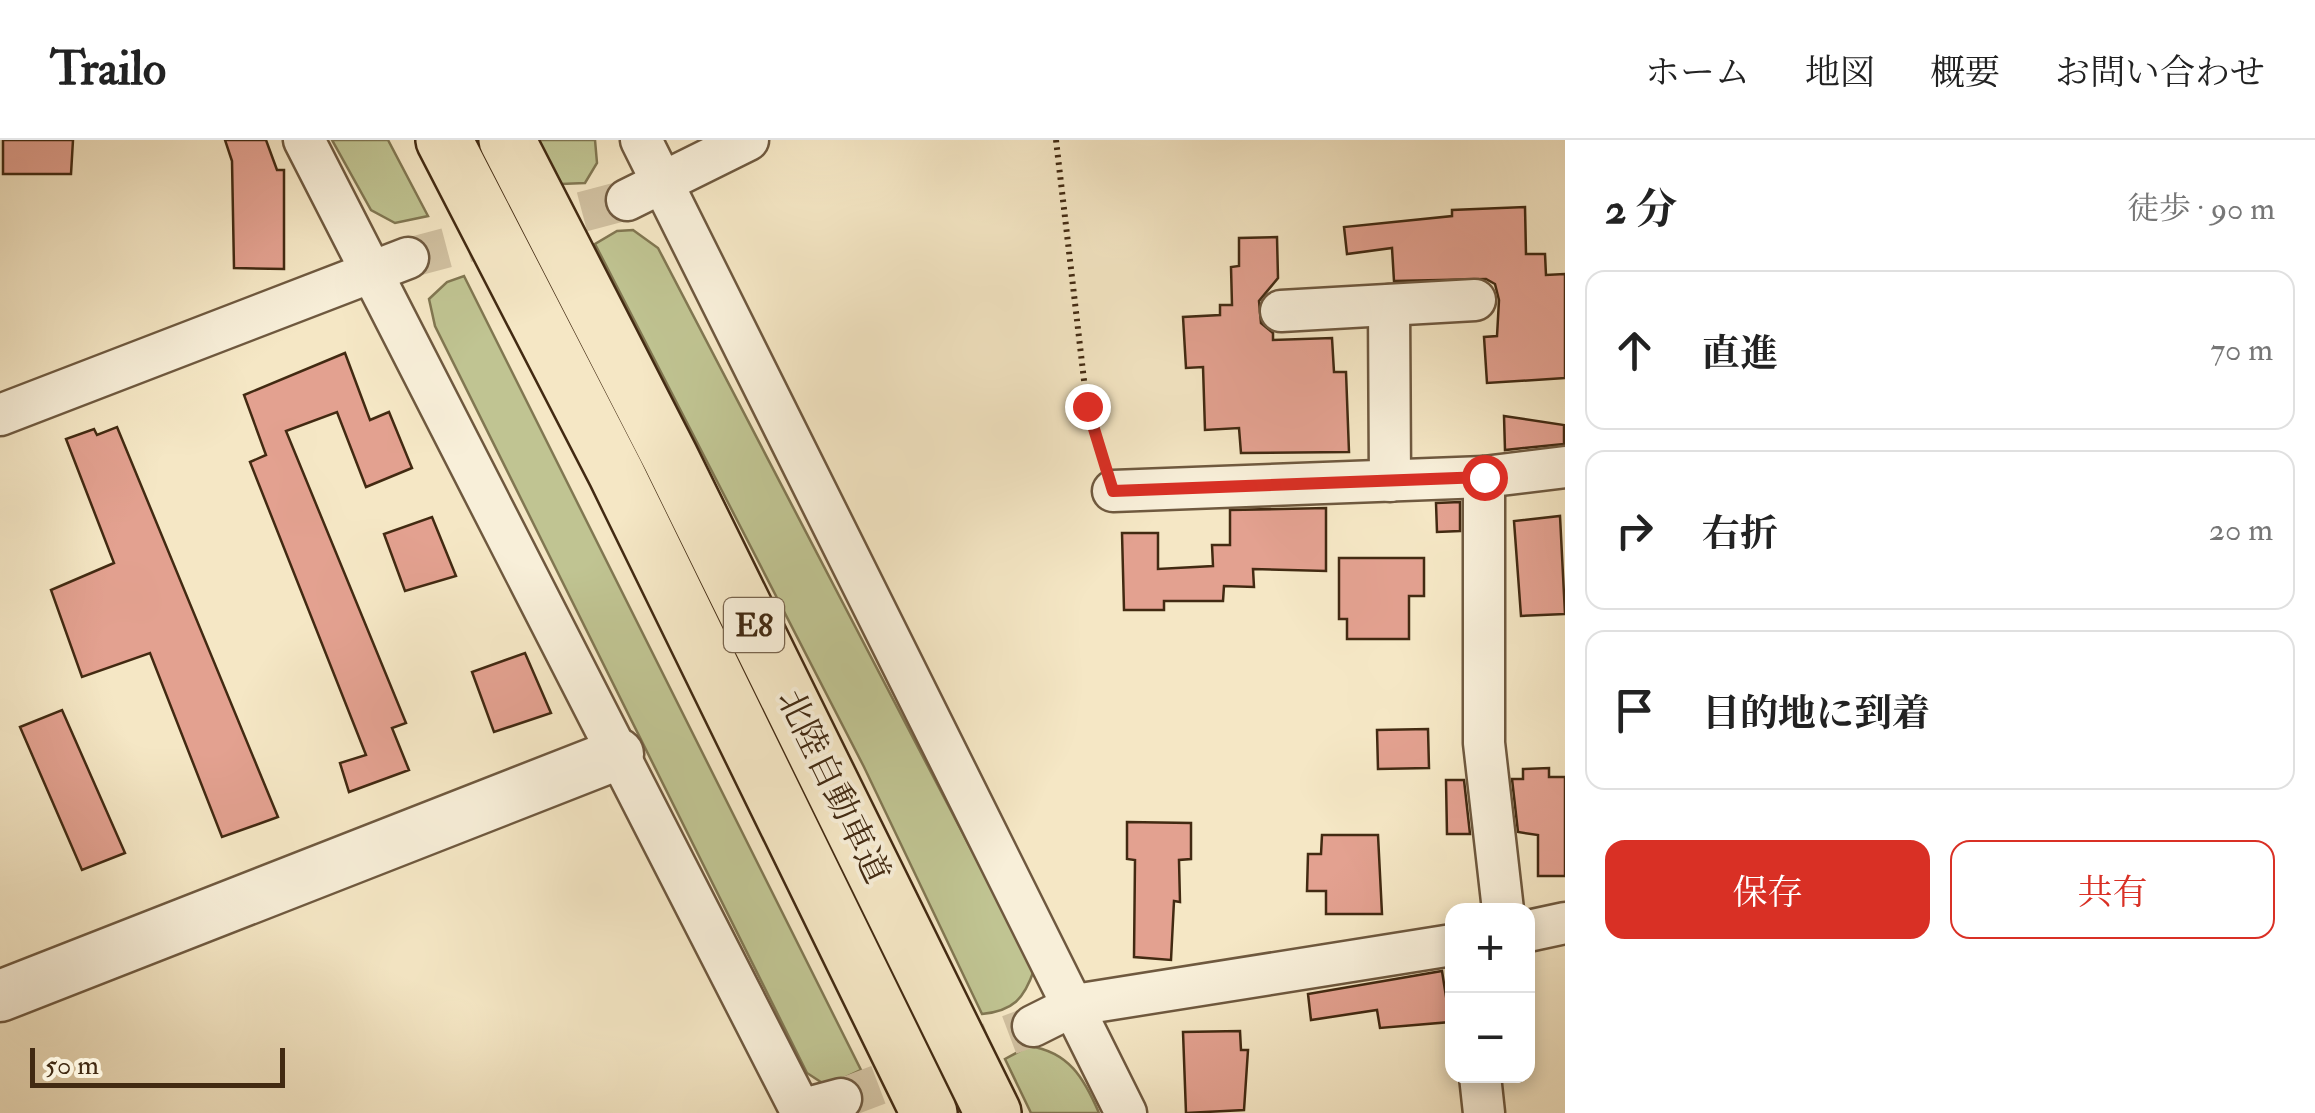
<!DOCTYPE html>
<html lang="ja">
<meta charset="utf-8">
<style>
body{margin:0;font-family:"IM FELL Double Pica","Noto Serif JP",serif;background:#f2f2f2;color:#222}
.controls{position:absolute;right:30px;bottom:30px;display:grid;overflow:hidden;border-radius:20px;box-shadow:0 5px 15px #0003}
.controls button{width:90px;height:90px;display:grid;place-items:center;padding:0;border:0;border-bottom:2px solid #e0e0e0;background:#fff;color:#222;font:50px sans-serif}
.scale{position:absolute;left:30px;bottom:25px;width:255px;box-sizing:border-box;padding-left:10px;border:5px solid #422a12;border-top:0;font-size:28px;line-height:35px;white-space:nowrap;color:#422a12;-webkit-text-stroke:8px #f8efd9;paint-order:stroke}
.stop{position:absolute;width:30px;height:30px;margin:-22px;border:8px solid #d93025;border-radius:50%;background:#fff}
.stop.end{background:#d93025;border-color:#fff;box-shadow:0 2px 10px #0008}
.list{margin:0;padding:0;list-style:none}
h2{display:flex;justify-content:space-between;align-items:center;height:130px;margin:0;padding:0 40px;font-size:42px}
h2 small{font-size:32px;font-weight:400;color:#767676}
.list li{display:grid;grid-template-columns:65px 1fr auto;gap:30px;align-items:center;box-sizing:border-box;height:160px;margin:0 20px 20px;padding:0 20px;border:2px solid #e0e0e0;border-radius:20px}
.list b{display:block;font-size:38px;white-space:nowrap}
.list em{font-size:32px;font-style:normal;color:#767676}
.actions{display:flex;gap:20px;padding:30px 40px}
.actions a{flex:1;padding:22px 0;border:2px solid #d93025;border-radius:20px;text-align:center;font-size:35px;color:#d93025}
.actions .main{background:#d93025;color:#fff}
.icon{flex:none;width:55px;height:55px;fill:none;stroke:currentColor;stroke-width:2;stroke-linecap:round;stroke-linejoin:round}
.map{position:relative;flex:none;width:1565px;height:973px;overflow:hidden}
header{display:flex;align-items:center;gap:60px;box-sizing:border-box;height:140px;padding:0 50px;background:#fff;border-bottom:2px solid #e0e0e0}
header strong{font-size:48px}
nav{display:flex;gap:55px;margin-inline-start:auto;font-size:35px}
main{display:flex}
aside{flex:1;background:#fff}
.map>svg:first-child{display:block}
.green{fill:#c0c492;stroke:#817752;stroke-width:2.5}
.building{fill:#e3a190;stroke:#422a12;stroke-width:2.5}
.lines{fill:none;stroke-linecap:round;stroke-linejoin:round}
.minor-tunnel{stroke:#d1c1a1;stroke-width:40;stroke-dasharray:40 20;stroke-linecap:butt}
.minor-casing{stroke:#6f593f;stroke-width:45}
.tertiary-casing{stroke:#6f593f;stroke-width:55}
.motorway-casing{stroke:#422a12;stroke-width:60}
.path{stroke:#422a12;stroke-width:6;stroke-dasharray:2.5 5;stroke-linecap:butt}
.minor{stroke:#f8efd9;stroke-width:40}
.tertiary{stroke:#f8efd9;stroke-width:50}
.motorway{stroke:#f5e7c5;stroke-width:55}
.route{stroke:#d93025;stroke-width:12}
.labels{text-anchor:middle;stroke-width:8;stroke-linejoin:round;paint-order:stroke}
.shield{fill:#f8efd9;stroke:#79654e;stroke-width:2.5}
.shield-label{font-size:32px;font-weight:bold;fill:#422a12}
.street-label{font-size:35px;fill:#422a12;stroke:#f8efd9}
</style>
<header>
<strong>Trailo</strong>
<nav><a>ホーム</a><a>地図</a><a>概要</a><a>お問い合わせ</a></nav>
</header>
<main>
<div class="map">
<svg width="1565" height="973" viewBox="0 0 1565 973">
<rect width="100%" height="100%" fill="#f5e7c5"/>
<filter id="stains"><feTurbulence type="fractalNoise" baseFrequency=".002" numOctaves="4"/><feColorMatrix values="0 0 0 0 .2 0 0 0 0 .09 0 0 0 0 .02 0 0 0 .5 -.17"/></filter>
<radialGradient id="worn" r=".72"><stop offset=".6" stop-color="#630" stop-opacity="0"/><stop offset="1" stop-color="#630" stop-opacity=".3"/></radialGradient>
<g class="green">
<path d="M332,0H388L428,76L395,83L371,70Z"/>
<path d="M538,0H595L597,23L585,43L561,44Z"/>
<path d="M633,90L658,108L1034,830C1024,859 1013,871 982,874L864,627L595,104L617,91Z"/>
<path d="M464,136L861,930L827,946L807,933L435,186L429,159L447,142Z"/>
<path d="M1029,906C1069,912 1084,938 1099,973H1031L1005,919Z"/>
</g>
<g class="building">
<path d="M3,0H73L71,34H3Z"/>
<path d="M225,0H266L277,30H284V129L234,128L232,21Z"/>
<path d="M1525,67L1526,114H1545L1546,135L1565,134V238L1487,243L1484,197L1497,196L1499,160L1495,144L1486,139L1394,141L1392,108L1347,114L1344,87L1452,76V70Z"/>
<path d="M1277,97L1278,138L1259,161L1261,183L1273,193V200L1332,198L1334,232H1346L1349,312L1241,313L1239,288L1205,290L1203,227L1186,228L1183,177L1220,175V165H1232L1231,127L1239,126V98Z"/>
<path d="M345,213L370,280L389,272L412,328L366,347L337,272L286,291L406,583L392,588L409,630L349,652L340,623L366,615L250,322L266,315L244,255Z"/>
<path d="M1504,276L1564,285V304L1505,310Z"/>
<path d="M117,287L278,677L222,697L150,513L82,537L51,450L114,423L66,299L94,289L97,295Z"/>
<path d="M1460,362V391L1437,392L1436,363Z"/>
<path d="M1326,368V431L1253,429L1254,447L1224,446L1223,461H1164V470H1124L1122,393H1158V429L1213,426L1212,405H1230V370Z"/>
<path d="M1560,376L1565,474L1521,476L1514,381Z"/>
<path d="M432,377L456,436L405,451L384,394Z"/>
<path d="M1339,418H1424V456H1409V499H1347V479H1339Z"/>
<path d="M525,513L551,573L494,592L472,532Z"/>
<path d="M62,570L125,713L82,730L20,587Z"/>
<path d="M1428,589L1429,628L1378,629L1377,590Z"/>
<path d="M1549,628V637H1565V736H1538V695L1518,692L1512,639H1523V629Z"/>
<path d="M1446,640H1464L1470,694H1447Z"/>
<path d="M1127,682L1191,683V719L1179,720L1180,762L1174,761L1171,820L1134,817L1135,720L1127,719Z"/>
<path d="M1322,695H1378L1382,774H1326V751H1307L1308,714H1321Z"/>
<path d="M1442,831L1450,882L1380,888L1377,870L1311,880L1308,854Z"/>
<path d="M1240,891L1241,910H1248L1244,970L1186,973L1183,892Z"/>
</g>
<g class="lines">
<g class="minor-tunnel">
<path d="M408,118L627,60"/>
<path d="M841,959L1033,886"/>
</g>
<defs>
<g id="minor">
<path d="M304,0L802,973"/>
<path d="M641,0L1126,973"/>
<path d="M627,60L748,0"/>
<path d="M1389,165L1390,341"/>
<path d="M1281,171L1475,160"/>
<path d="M0,275L408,118"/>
<path d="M1484,337V603L1503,770"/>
<path d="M1113,351L1484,337L1565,327"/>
<path d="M1528,791L1565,783"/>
<path d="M1033,886L1075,865L1452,805"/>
<path d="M1480,936L1484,973"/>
<path d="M800,970L841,959"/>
</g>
<path id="tertiary" d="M0,856L618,614"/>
<g id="motorway">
<path d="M444,0L616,333L929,973"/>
<path d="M507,0L670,317L993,973"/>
</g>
</defs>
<use href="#minor" class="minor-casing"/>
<use href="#tertiary" class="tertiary-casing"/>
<use href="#motorway" class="motorway-casing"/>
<path class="path" d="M1056,0L1087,266L1104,321"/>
<use href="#minor" class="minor"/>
<use href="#tertiary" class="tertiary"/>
<use href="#motorway" class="motorway"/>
</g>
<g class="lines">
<path class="route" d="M1087,266L1113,351L1484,337"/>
</g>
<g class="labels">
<rect class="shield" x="724" y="458" width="60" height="54" rx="8"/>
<g class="shield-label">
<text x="754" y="496">E8</text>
</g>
<g class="street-label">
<text transform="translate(834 646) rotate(64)" y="12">北陸自動車道</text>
</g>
</g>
<rect width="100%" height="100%" filter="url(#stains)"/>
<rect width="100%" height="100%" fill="url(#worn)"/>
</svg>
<div class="controls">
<button>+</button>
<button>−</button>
</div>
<div class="scale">50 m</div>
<div class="stop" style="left:1484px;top:337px"></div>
<div class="stop end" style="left:1087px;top:266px"></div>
</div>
<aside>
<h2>2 分<small>徒歩 · 90 m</small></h2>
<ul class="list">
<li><svg class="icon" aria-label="ahead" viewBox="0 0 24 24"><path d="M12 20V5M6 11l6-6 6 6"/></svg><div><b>直進</b></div><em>70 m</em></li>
<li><svg class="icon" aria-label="right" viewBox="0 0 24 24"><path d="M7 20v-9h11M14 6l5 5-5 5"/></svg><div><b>右折</b></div><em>20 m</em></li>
<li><svg class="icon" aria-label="arrive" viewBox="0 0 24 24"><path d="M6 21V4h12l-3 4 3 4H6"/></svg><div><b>目的地に到着</b></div></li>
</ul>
<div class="actions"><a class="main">保存</a><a>共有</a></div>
</aside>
</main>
